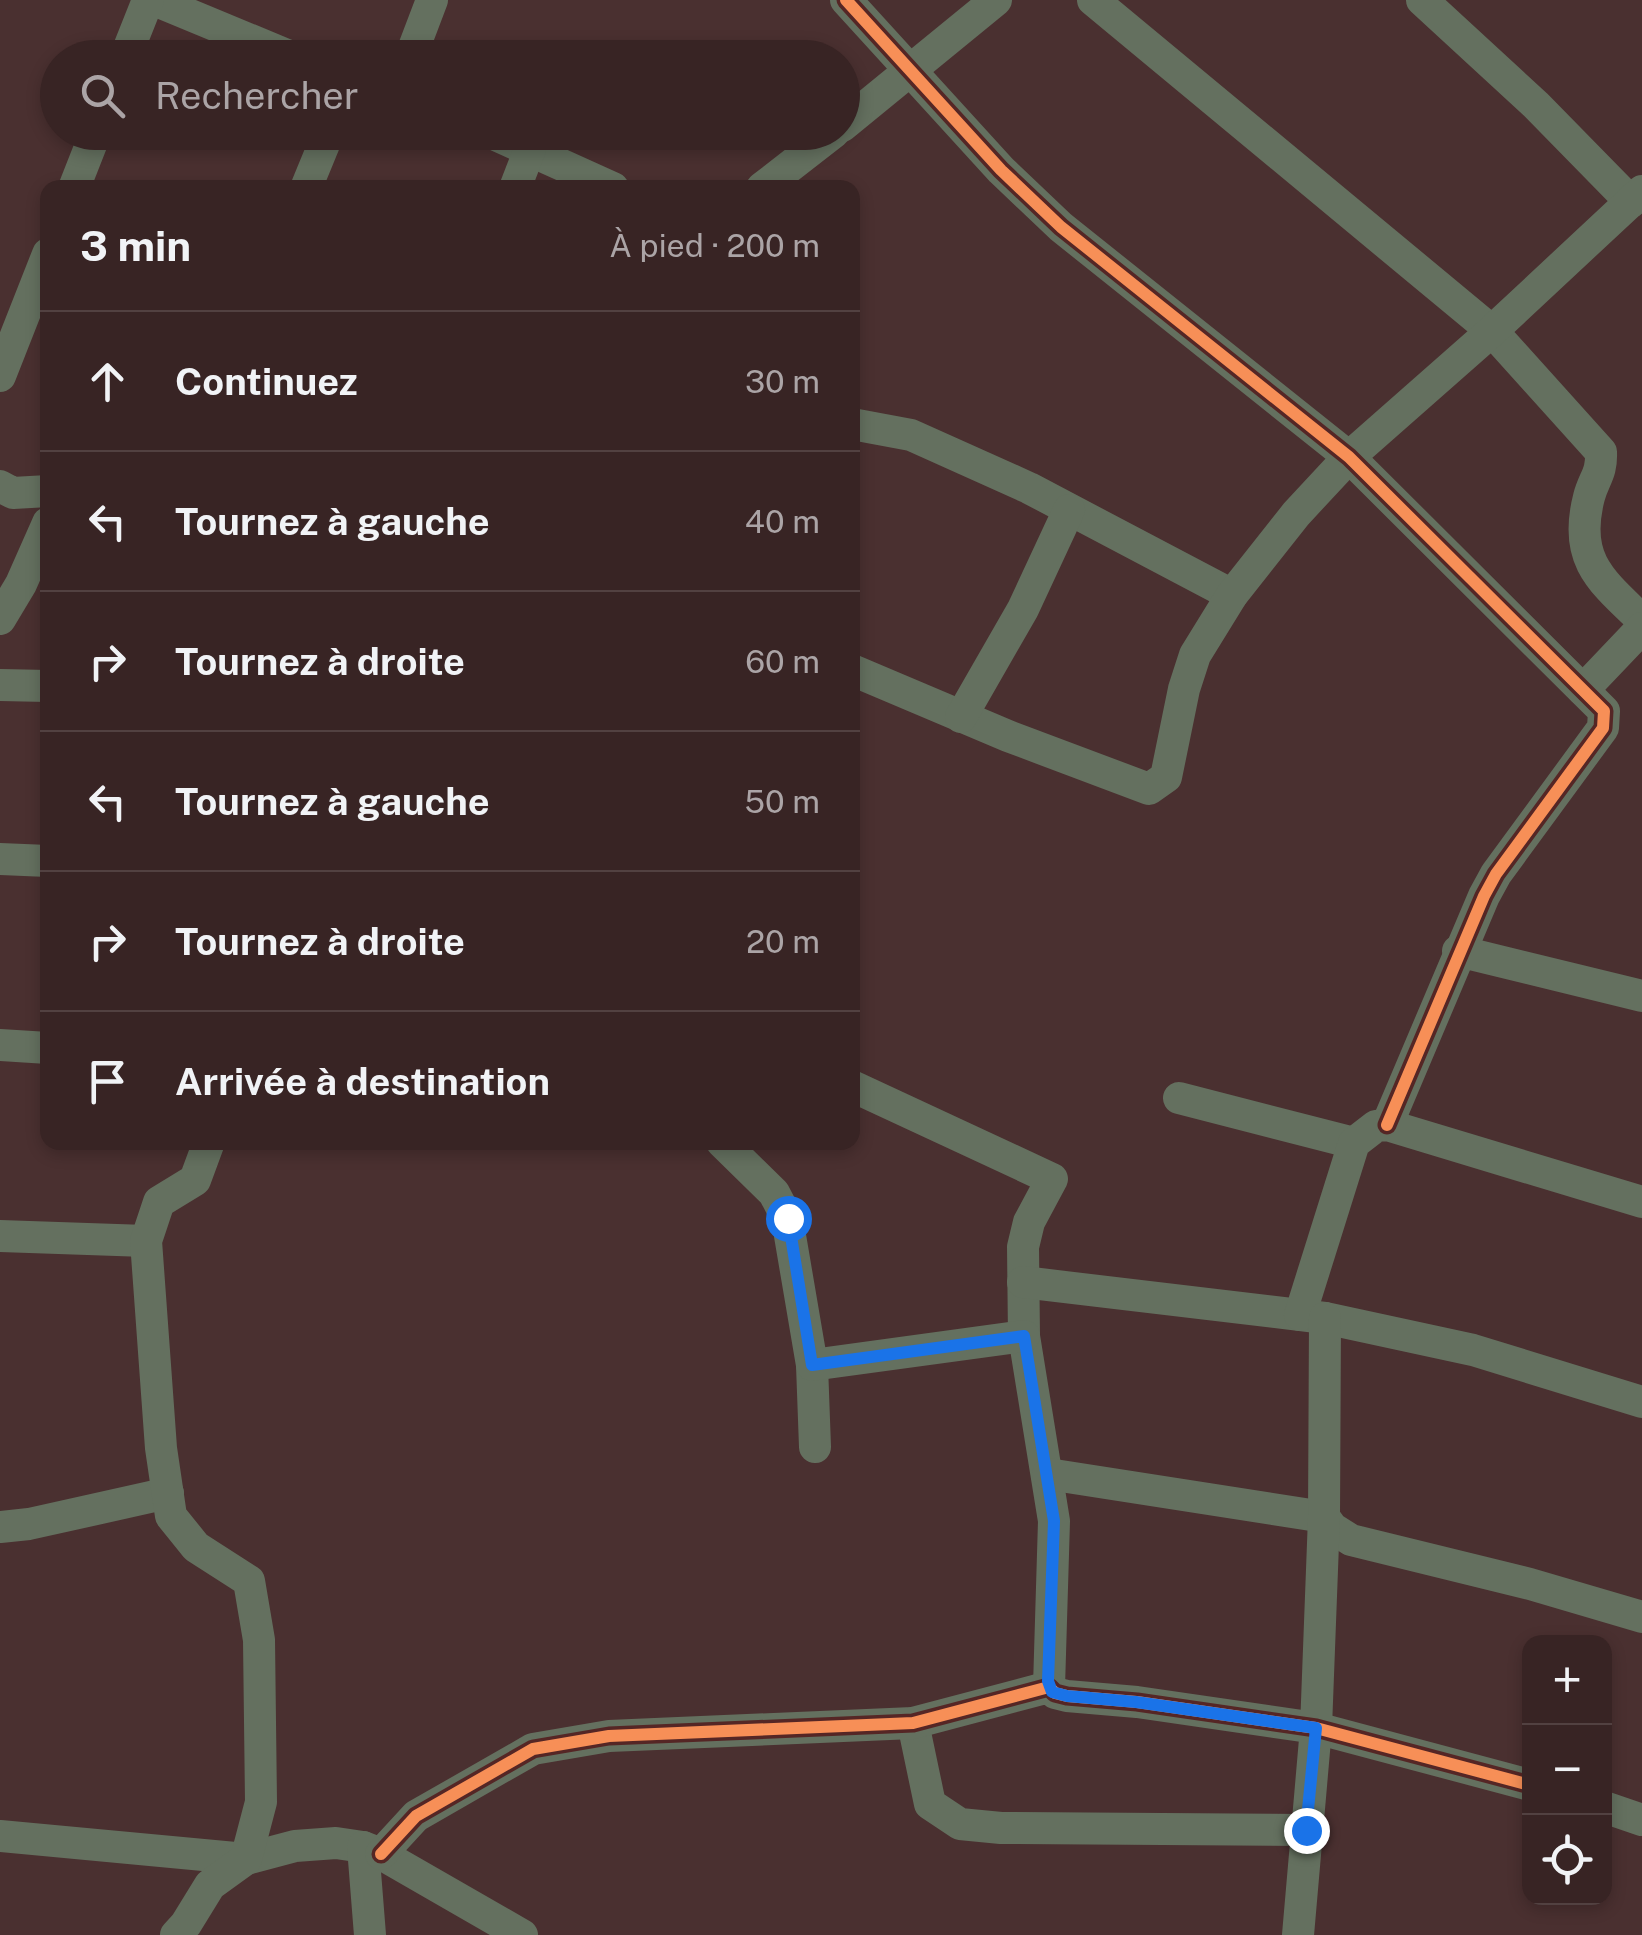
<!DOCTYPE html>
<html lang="fr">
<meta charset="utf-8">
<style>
body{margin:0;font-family:"Public Sans",sans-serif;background:#3f2c2c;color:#f1f3f6}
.controls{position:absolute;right:30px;bottom:30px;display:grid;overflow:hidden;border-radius:20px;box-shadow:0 5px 15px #0003}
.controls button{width:90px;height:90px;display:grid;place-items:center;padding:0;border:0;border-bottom:2px solid #524141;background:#382424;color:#f1f3f6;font:50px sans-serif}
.stop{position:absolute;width:30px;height:30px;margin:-22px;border:8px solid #1a73e8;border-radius:50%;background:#fff}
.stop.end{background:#1a73e8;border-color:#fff;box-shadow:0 2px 10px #0008}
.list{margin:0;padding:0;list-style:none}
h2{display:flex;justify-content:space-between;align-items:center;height:130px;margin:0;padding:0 40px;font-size:42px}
h2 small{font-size:32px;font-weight:400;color:#aba4a6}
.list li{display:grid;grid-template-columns:65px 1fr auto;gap:30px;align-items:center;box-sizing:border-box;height:140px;padding:0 40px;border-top:2px solid #524141}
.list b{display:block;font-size:38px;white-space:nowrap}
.list em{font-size:32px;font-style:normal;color:#aba4a6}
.icon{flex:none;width:55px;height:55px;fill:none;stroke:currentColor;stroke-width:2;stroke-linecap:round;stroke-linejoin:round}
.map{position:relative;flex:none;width:1642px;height:1935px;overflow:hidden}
.search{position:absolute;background:#382424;box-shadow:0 5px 15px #0003;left:40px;top:40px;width:820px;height:110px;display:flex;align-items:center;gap:25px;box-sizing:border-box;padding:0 35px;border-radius:55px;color:#aba4a6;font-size:38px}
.panel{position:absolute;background:#382424;box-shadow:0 5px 15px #0003;left:40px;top:180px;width:820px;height:970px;border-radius:20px}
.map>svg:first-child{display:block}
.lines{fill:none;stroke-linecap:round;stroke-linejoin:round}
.street{stroke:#64705f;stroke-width:32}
.cycleway-casing{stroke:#552625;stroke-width:19}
.cycleway{stroke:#f78f57;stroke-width:12}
.route{stroke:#1a73e8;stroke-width:12}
</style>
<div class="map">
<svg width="1642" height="1935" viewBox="0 0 1642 1935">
<rect width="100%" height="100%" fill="#4a3030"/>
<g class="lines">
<g class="street">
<path d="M154,0L294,58"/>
<path d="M846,0L1001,170L1061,227L1349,457L1604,711L1603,728L1496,874L1484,896L1387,1125"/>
<path d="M1093,0L1492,331L1601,452C1602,474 1594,478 1589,497C1573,559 1600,580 1642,620"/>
<path d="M1422,0L1536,105L1631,202"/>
<path d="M125,58L148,0"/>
<path d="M410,58L432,0"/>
<path d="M842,126L996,0"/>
<path d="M489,132L613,188"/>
<path d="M74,188L96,132"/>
<path d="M306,188L329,132"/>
<path d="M515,188L530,149"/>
<path d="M762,188L834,132"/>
<path d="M0,376L48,254"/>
<path d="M852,424L911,435L1029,488L1232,595"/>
<path d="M0,486L13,493L48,491"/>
<path d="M0,619L21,584L48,523"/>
<path d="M852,670L1008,736L1149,789L1166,777L1184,689L1195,655L1232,595L1296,514L1349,457L1492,331L1642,191"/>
<path d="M0,685L48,686"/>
<path d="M1583,690L1642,628"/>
<path d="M961,717L1023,609L1069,510"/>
<path d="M0,859L48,861"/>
<path d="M1458,951L1642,996"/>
<path d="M0,1045L48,1048"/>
<path d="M852,1086L1052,1179L1029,1222L1023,1247L1024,1336L1054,1521L1049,1687"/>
<path d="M1179,1098L1354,1143"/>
<path d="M722,1142L774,1193L787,1218L812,1365L815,1447"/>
<path d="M0,1236L146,1241"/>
<path d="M1023,1282L1325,1318L1473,1350L1642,1402"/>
<path d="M1300,1315L1354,1143L1376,1126L1387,1125L1642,1202"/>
<path d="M812,1365L1024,1336"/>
<path d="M1048,1474L1324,1517L1332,1528L1351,1540L1530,1584L1642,1617"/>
<path d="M0,1527L29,1524L168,1493"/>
<path d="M913,1723L930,1804L960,1824L1001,1828L1306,1830"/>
<path d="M1604,1807L1642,1820"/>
<path d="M0,1836L246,1859L295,1846L336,1843L363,1847L381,1854L522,1935"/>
<path d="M363,1847L370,1935"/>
<path d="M381,1854L416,1816L533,1749L609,1736L913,1723L1049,1687L1055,1693L1067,1696L1137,1702L1316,1728L1530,1785"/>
<path d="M176,1935L186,1924L210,1885L246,1859L261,1802L259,1640L249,1581L196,1547L171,1516L161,1448L146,1241L159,1202L195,1180L209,1142"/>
<path d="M1298,1935L1316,1728L1324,1517L1325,1318"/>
</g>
<defs>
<g id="cycleway">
<path d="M846,0L1001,170L1061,227L1349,457L1604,711L1603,728L1496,874L1484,896L1387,1125"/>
<path d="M381,1854L416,1816L533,1749L609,1736L913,1723L1049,1687L1055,1693L1067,1696L1137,1702L1316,1728L1530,1785"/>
</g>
</defs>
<use href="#cycleway" class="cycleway-casing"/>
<use href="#cycleway" class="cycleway"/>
</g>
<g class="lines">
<path class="route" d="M788,1218L812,1365L1024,1336L1054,1521L1048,1681L1052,1692L1067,1696L1136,1702L1316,1728L1306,1830"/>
</g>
</svg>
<div class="controls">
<button>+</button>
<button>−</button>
<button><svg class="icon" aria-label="locate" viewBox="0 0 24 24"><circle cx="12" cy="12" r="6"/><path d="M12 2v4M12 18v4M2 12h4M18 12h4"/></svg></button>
</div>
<div class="stop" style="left:788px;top:1218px"></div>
<div class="stop end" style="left:1306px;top:1830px"></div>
<div class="search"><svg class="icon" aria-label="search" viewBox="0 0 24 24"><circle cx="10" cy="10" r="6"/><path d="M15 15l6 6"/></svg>Rechercher</div>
<section class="panel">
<h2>3 min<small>À pied · 200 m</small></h2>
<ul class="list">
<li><svg class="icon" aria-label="ahead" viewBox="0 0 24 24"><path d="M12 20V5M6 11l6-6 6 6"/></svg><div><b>Continuez</b></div><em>30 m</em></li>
<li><svg class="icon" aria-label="left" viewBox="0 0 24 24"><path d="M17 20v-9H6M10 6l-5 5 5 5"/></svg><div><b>Tournez à gauche</b></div><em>40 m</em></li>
<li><svg class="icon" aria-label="right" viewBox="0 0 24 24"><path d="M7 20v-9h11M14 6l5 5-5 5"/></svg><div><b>Tournez à droite</b></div><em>60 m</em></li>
<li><svg class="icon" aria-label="left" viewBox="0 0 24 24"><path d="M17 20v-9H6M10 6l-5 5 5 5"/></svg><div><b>Tournez à gauche</b></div><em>50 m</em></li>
<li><svg class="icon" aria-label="right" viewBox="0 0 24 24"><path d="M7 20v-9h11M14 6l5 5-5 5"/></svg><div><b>Tournez à droite</b></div><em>20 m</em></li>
<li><svg class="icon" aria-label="arrive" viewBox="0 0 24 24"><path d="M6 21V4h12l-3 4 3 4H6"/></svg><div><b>Arrivée à destination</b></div></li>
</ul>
</section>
</div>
